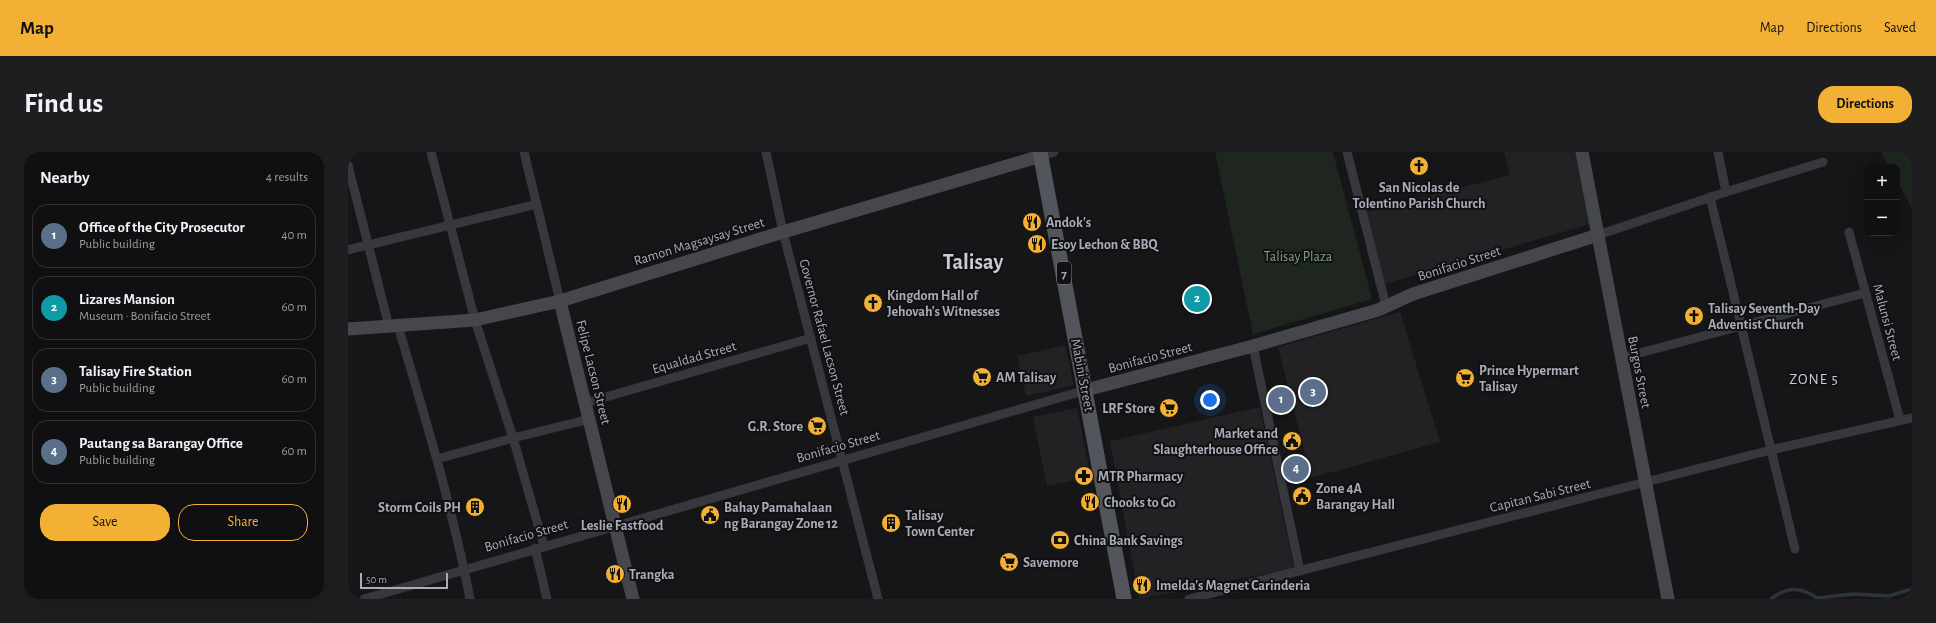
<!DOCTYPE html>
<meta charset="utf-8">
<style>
body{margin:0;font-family:"Alegreya Sans",sans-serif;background:#1e1e20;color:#f1f3f6}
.controls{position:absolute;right:12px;top:12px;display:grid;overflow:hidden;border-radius:8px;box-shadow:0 4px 16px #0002}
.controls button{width:36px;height:36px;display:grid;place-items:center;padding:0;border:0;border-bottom:1px solid #303032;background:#101012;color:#f1f3f6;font:20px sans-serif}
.scale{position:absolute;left:12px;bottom:10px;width:88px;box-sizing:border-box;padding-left:4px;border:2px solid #a8adb8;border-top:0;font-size:11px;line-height:14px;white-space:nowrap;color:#a8adb8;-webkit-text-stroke:3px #111113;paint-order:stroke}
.you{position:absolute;left:862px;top:248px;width:14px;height:14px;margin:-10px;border:3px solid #fff;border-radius:50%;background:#1a73e8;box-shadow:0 0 0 6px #1a73e833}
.badge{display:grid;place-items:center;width:26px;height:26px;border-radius:50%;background:#f2b134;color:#fff;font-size:13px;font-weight:700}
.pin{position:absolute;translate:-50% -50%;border:2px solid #fff;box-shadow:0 1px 4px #0006}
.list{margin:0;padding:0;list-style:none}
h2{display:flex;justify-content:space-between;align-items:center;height:52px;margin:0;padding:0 16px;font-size:17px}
h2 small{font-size:13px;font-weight:400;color:#9c9d9f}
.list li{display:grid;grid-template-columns:26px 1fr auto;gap:12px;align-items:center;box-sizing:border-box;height:64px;margin:0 8px 8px;padding:0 8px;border:1px solid #303032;border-radius:16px}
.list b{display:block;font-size:15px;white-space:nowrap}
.list p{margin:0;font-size:13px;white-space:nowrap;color:#9c9d9f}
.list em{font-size:13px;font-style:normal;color:#9c9d9f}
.actions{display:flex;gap:8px;padding:12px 16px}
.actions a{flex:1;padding:9px 0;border:1px solid #f2b134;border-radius:16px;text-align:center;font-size:14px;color:#f2b134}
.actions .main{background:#f2b134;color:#111}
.map{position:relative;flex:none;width:1564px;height:447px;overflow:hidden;border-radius:16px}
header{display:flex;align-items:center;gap:24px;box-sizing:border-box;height:56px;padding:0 20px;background:#f2b134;color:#111}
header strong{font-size:19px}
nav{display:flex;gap:22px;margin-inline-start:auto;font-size:14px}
.intro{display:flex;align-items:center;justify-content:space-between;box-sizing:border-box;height:96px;padding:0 24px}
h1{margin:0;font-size:28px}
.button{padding:10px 18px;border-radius:16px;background:#f2b134;color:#111;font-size:14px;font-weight:700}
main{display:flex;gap:24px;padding:0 24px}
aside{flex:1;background:#101012;border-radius:16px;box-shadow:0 4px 16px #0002}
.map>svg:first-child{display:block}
.built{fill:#222225}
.green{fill:#1e261f}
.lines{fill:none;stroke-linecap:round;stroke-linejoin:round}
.stream{stroke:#2c353c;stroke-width:3.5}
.street{stroke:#37383d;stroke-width:9}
.secondary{stroke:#45474d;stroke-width:13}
.primary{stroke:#53555c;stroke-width:15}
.labels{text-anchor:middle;stroke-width:4;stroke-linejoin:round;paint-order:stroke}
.shield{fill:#111113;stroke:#7b7e86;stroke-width:1}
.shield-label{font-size:13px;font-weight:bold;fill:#a8adb8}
.poi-label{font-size:14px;font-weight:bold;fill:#a8adb8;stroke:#111113;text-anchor:start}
.street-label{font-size:14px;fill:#a8adb8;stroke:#111113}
.park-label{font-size:14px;fill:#7fa381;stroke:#111113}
.neighbourhood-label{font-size:15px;letter-spacing:1px;fill:#c9ccd4;stroke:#111113}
.town-label{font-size:22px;font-weight:bold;fill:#c9ccd4;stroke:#111113}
</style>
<header>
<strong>Map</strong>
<nav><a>Map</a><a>Directions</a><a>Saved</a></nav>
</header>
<div class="intro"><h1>Find us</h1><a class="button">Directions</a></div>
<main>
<aside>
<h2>Nearby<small>4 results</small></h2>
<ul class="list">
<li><span class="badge" style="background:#5c6f8a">1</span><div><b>Office of the City Prosecutor</b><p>Public building</p></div><em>40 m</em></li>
<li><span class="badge" style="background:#0f9aa8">2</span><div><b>Lizares Mansion</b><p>Museum · Bonifacio Street</p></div><em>60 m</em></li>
<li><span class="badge" style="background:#5c6f8a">3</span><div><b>Talisay Fire Station</b><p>Public building</p></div><em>60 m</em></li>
<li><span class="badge" style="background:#5c6f8a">4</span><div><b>Pautang sa Barangay Office</b><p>Public building</p></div><em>60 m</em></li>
</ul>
<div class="actions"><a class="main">Save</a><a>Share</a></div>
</aside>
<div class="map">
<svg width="1564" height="447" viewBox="0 0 1564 447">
<rect width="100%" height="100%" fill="#161618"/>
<g class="built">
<path d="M1156,0H1225L1239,73L1037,132L1018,60L1162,23Z"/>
<path d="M1052,160L1092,290L963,326L930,195Z"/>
<path d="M717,193L726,233L678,244L669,204Z"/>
<path d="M912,255L946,416L791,447L762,289Z"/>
<path d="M729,256L743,325L699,334L685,265Z"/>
</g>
<g class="green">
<path d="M867,0H985L1024,147L905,182Z"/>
<path d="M1225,0H1229L1242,72L1239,73Z"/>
<path d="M1533,0H1564V57L1549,29V15H1541Z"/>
</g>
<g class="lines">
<path class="stream" d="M1423,447C1440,434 1453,435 1469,446L1505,442L1541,444L1564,437"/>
<g class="street">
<path d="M83,0L127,168L165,286L196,394"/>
<path d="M176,0L212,149"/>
<path d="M418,0L435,80L530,447"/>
<path d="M999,0L1038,154"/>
<path d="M1370,0L1378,40"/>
<path d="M693,4L706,0"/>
<path d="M0,13L41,175"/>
<path d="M1362,45L1447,397"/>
<path d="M1501,80L1552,268"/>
<path d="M1250,83L1378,40L1475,10"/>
<path d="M0,98L189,52"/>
<path d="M50,174C77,265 104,354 122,447"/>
<path d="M905,194L952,419"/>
<path d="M1273,206L1517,141"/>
<path d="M237,251L463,186"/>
<path d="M89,307L165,286L242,267"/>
<path d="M187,396L199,447"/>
<path d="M16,447L738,238"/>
<path d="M841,447L1423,298L1564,266"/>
</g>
<g class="secondary">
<path d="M1234,0L1320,447"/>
<path d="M212,149L285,447"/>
<path d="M0,177L127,168L212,149L435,80L693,4"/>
<path d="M738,238L905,194L1030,158L1065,142L1250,83"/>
</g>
<path class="primary" d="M692,0L776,447"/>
</g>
<defs>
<symbol id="church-disc" viewBox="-11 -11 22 22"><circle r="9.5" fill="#f2b134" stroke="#111113"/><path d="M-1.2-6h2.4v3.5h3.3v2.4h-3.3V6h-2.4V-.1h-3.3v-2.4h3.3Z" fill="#111"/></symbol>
<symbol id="restaurant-disc" viewBox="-11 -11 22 22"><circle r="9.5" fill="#f2b134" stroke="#111113"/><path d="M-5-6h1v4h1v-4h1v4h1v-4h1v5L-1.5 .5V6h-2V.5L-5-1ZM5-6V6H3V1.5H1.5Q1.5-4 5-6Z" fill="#111"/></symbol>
<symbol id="supermarket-disc" viewBox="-11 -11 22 22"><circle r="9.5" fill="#f2b134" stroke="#111113"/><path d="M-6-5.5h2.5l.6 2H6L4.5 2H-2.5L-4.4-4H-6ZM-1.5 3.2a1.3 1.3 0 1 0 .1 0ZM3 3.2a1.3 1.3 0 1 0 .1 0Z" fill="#111"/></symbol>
<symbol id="civic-disc" viewBox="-11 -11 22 22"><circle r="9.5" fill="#f2b134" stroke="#111113"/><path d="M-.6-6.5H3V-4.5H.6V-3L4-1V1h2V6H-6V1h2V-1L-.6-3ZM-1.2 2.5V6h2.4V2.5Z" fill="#111"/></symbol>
<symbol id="pharmacy-disc" viewBox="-11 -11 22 22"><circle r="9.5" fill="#f2b134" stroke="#111113"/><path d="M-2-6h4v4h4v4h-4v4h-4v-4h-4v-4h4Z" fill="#111"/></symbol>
<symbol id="building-disc" viewBox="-11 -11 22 22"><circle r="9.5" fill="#f2b134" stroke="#111113"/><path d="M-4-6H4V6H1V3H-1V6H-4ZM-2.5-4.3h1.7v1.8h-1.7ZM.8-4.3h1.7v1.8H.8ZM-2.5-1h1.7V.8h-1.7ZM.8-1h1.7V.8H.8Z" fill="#111"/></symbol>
<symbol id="bank-disc" viewBox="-11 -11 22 22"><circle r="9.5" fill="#f2b134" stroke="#111113"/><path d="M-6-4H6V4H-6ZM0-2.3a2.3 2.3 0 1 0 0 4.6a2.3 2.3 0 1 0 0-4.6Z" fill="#111"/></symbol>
</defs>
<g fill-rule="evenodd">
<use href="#church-disc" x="1060" y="3" width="22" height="22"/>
<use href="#restaurant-disc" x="673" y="59" width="22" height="22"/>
<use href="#restaurant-disc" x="678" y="81" width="22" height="22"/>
<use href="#church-disc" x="514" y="140" width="22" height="22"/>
<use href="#church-disc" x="1335" y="153" width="22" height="22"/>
<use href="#supermarket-disc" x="623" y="214" width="22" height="22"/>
<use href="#supermarket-disc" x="1106" y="215" width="22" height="22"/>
<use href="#supermarket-disc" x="810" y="245" width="22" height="22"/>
<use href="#supermarket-disc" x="458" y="263" width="22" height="22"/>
<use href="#civic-disc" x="933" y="278" width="22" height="22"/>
<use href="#pharmacy-disc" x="725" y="313" width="22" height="22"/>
<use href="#civic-disc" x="943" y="333" width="22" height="22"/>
<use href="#restaurant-disc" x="731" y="339" width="22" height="22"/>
<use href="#restaurant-disc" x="263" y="341" width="22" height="22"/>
<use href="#building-disc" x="116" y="344" width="22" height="22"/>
<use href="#civic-disc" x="351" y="352" width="22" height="22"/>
<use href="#building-disc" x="532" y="360" width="22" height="22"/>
<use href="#bank-disc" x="701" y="377" width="22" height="22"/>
<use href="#supermarket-disc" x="650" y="399" width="22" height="22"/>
<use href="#restaurant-disc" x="256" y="411" width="22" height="22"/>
<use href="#restaurant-disc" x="783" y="422" width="22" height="22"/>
</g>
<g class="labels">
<rect class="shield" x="709" y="110" width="14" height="22" rx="3"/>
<g class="shield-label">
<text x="716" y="126">7</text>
</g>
<g class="poi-label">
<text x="1071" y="40" text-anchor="middle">San Nicolas de<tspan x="1071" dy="16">Tolentino Parish Church</tspan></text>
<text x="698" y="75">Andok's</text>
<text x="703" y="97">Esoy Lechon &amp; BBQ</text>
<text x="539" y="148">Kingdom Hall of<tspan x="539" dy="16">Jehovah's Witnesses</tspan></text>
<text x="1360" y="161">Talisay Seventh-Day<tspan x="1360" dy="16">Adventist Church</tspan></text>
<text x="1131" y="223">Prince Hypermart<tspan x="1131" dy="16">Talisay</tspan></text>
<text x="648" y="230">AM Talisay</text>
<text x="807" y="261" text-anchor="end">LRF Store</text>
<text x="455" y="279" text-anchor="end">G.R. Store</text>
<text x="930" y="286" text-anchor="end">Market and<tspan x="930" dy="16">Slaughterhouse Office</tspan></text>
<text x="750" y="329">MTR Pharmacy</text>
<text x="968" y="341">Zone 4A<tspan x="968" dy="16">Barangay Hall</tspan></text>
<text x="756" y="355">Chooks to Go</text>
<text x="113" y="360" text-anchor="end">Storm Coils PH</text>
<text x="376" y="360">Bahay Pamahalaan<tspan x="376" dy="16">ng Barangay Zone 12</tspan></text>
<text x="557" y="368">Talisay<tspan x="557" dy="16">Town Center</tspan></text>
<text x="274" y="378" text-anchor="middle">Leslie Fastfood</text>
<text x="726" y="393">China Bank Savings</text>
<text x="675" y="415">Savemore</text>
<text x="281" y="427">Trangka</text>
<text x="808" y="438">Imelda's Magnet Carinderia</text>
</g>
<g class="street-label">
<text transform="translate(351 89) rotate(-17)" y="5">Ramon Magsaysay Street</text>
<text transform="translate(1111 111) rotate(-18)" y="5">Bonifacio Street</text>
<text transform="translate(1540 170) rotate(75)" y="5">Malunsi Street</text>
<text transform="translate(477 185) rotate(75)" y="5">Governor Rafael Lacson Street</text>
<text transform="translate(346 205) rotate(-16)" y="5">Equaldad Street</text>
<text transform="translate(802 205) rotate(-15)" y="5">Bonifacio Street</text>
<text transform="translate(246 220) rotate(76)" y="5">Felipe Lacson Street</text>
<text transform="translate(1292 220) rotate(79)" y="5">Burgos Street</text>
<text transform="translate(735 223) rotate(79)" y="5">Mabini Street</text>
<text transform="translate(490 294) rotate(-16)" y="5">Bonifacio Street</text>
<text transform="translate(1192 343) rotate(-14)" y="5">Capitan Sabi Street</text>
<text transform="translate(178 383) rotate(-16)" y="5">Bonifacio Street</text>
</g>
<g class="park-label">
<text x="950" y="109">Talisay Plaza</text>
</g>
<g class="neighbourhood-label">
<text x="1466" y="232">ZONE 5</text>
</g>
<g class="town-label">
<text x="625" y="117">Talisay</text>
</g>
</g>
</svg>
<div class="controls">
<button>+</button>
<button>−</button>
</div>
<div class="scale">50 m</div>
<div class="you"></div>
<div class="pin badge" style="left:933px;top:248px;background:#5c6f8a">1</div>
<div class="pin badge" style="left:849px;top:147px;background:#0f9aa8">2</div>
<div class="pin badge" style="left:965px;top:240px;background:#5c6f8a">3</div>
<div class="pin badge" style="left:948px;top:317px;background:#5c6f8a">4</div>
</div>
</main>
